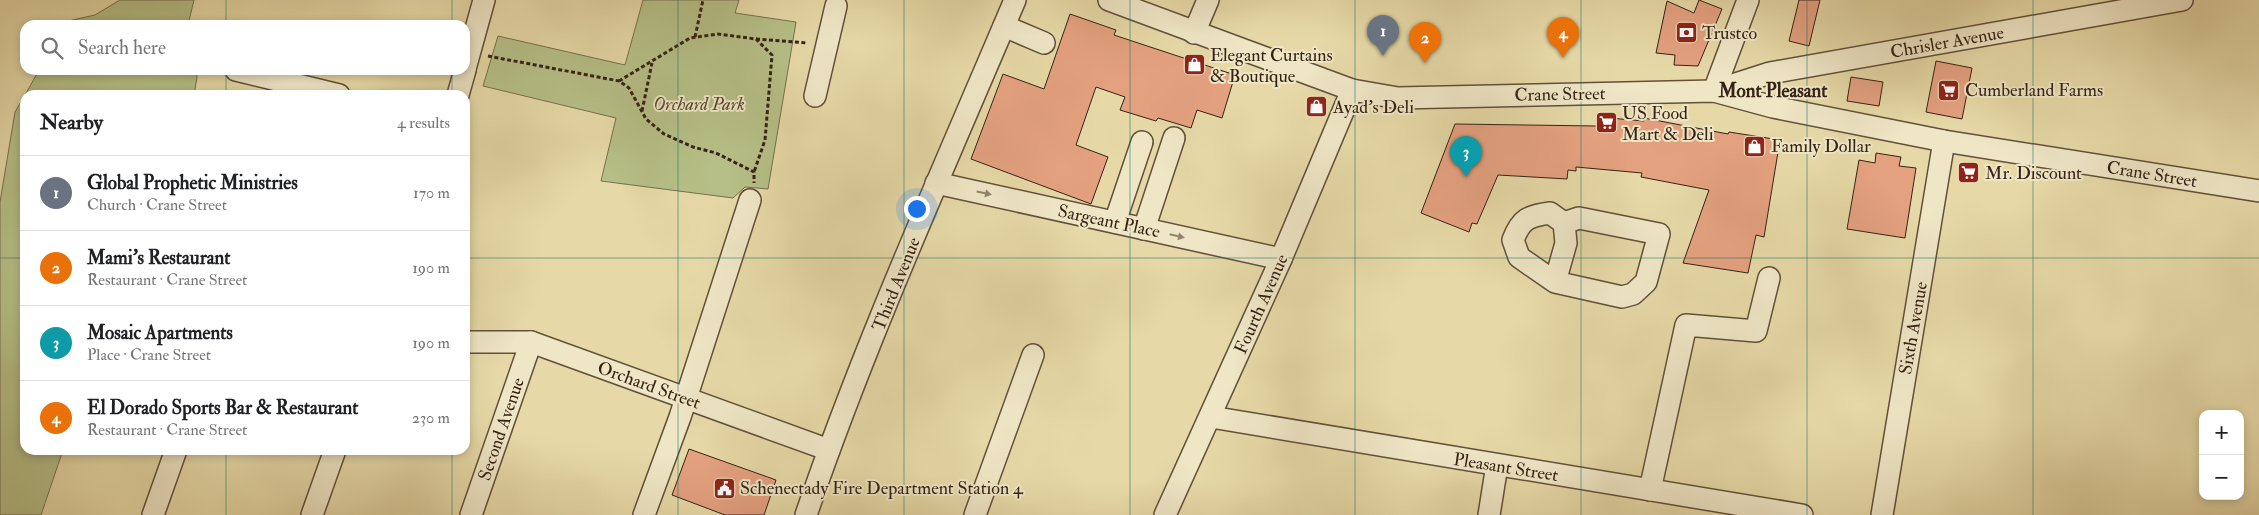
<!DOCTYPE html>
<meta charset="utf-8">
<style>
body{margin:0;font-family:"IM FELL Double Pica",serif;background:#f2f2f2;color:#202124}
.controls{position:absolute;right:15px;bottom:15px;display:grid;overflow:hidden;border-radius:10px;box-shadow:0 2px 8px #0003}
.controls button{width:45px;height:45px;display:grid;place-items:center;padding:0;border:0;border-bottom:1px solid #e0e0e0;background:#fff;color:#202124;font:25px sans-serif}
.you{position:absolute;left:916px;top:208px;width:18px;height:18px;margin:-12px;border:4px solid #fff;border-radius:50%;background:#1a73e8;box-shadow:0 0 0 8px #1a73e833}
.badge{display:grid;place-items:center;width:32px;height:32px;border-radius:50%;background:#8f2418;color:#fff;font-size:16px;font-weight:700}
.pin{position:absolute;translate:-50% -41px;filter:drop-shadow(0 1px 2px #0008)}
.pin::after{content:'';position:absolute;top:26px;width:18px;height:15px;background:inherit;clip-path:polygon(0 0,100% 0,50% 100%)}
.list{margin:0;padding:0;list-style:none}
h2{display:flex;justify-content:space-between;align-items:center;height:65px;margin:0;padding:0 20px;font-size:21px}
h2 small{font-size:16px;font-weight:400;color:#757577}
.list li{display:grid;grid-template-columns:32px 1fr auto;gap:15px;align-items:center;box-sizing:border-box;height:75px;padding:0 20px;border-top:1px solid #e0e0e0}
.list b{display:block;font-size:19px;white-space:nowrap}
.list p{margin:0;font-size:16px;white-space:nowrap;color:#757577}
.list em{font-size:16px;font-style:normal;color:#757577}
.icon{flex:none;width:28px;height:28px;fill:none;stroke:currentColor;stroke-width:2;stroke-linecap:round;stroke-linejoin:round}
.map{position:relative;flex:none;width:2259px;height:515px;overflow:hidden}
.search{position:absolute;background:#fff;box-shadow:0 2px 8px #0003;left:20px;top:20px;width:450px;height:55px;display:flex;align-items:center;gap:12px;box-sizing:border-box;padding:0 18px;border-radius:15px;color:#757577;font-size:19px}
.panel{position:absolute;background:#fff;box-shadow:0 2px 8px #0003;left:20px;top:90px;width:450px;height:365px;border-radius:15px}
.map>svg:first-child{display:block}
.green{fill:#b6bf87;stroke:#76704e}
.building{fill:#e4a180;stroke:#352215}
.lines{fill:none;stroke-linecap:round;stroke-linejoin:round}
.minor-casing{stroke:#61503a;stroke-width:24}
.path{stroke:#352215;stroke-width:3;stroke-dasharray:4 2.5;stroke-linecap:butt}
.minor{stroke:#efe6c6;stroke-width:21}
.oneway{fill:#92846e}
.grid{fill:none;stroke:#0f766e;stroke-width:1;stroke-opacity:0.55}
.labels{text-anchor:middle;stroke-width:4;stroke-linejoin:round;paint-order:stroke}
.poi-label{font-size:18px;fill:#352215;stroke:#efe6c6;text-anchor:start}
.street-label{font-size:18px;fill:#352215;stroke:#efe6c6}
.park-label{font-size:18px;font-style:italic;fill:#554932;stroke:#efe6c6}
.neighbourhood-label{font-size:19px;font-weight:bold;fill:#352215;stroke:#efe6c6}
</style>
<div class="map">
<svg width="2259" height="515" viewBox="0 0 2259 515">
<rect width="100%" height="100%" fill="#e6d9a7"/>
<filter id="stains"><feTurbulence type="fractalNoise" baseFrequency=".004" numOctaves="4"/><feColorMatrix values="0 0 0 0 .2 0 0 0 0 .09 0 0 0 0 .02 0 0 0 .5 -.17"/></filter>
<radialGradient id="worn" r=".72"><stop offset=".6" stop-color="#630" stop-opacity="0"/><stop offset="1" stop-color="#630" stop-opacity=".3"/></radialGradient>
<g class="green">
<path d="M120,0H194L188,25H50L95,15Z"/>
<path d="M643,0H739L735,13L796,22L768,189L745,187L733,198L601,181L616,118L483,86L498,36L625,65Z"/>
<path d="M39,70H196L197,77L194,95H25Z"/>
<path d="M25,95V450H63L41,515H0V202L15,112Z"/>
</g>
<g class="building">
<path d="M1699,0L1722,9L1698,66L1674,65L1675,55L1656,53L1667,1L1694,13Z"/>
<path d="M1799,0H1820L1809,46L1789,41Z"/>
<path d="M1070,14L1116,30L1114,35L1235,75L1222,118L1197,110L1191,128L1158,118L1156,121L1120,110L1125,97L1096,87L1076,145L1108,157L1091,204L971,159L1003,74L1044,89Z"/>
<path d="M1936,61L1972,68L1962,119L1926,112Z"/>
<path d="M1851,77L1883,82L1879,106L1847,101Z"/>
<path d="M1598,117L1644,121V118L1728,134L1729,132L1780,140L1764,237L1756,235L1748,273L1683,263L1709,190L1641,177L1642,173L1576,167V171L1568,170L1567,179L1498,175L1477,224L1472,223L1469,232L1421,213L1455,124L1597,126Z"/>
<path d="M1876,153L1901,157L1899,166L1916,168L1905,238L1847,229L1859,160L1875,163Z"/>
<path d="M689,449L776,480L764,515H725L672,495Z"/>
</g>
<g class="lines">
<defs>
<g id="minor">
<path d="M1109,0L1352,90L1398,98L1714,91L1773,107L1944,141L2259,191"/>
<path d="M1004,26L1044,43"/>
<path d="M1194,33L1208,0"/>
<path d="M465,69L484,0"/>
<path d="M236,70L339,95"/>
<path d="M1714,91L1770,73L2182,0"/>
<path d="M1714,91L1748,0"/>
<path d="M458,95L465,70"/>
<path d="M815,96L836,6"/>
<path d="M936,183L1281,259"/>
<path d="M1115,222L1142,142"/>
<path d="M1144,229L1174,138"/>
<path d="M1555,282L1566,243L1564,223L1550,213C1528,216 1521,219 1513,240L1519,257L1555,282L1622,297L1633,294L1646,282L1659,234L1579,218L1564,223"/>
<path d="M465,342H531L829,450"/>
<path d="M1211,417L1802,515"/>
<path d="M1650,490L1686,325L1756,331L1769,278"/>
<path d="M153,515L176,450"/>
<path d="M312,515L335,450"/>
<path d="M471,515L531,342"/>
<path d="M644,515L680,417L750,200"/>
<path d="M806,515C866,340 943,170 1015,0"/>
<path d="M975,515L1033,355"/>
<path d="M1165,515L1281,259L1352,90"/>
<path d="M1489,515L1497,465"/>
<path d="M1882,515L1944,141"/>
</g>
</defs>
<use href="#minor" class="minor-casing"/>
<g class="path">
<path d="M695,37L703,0"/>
<path d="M756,39L807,43"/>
<path d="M488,56L619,81L629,88L646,119L664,134L693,147L716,153L754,172V183"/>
<path d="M619,81L690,38L718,34L756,39L772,55L765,140L754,172"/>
<path d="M642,111L652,63"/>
</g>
<use href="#minor" class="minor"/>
</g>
<defs><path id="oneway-solid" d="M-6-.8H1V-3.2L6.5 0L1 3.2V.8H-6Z" transform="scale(1.25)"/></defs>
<g class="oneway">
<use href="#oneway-solid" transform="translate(984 193) rotate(12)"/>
<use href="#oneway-solid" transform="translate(1177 236) rotate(13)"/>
</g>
<path class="grid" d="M226,0V25M452,0V25M678,0V515M904,0V515M1130,0V515M1355,0V515M1581,0V515M1807,0V515M2033,0V515M226,70V95M452,70V95M0,258H25M465,258H2259M226,450V515M452,450V515"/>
<defs>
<symbol id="bank-square" viewBox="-11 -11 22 22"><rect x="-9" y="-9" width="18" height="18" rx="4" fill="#8f2418" stroke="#efe6c6"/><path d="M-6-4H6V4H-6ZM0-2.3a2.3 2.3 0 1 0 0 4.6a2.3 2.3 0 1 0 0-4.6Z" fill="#fff"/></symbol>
<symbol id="shop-square" viewBox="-11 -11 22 22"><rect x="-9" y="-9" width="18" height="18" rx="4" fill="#8f2418" stroke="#efe6c6"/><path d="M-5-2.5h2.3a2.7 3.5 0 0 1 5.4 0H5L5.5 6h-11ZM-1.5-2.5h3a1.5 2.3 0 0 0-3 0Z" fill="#fff"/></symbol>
<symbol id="supermarket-square" viewBox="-11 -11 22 22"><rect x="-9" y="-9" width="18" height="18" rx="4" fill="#8f2418" stroke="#efe6c6"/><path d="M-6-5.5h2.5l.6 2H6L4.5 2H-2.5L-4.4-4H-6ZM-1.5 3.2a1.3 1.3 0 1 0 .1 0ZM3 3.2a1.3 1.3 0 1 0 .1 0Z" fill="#fff"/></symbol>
<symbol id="civic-square" viewBox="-11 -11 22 22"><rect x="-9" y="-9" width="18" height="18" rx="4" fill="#8f2418" stroke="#efe6c6"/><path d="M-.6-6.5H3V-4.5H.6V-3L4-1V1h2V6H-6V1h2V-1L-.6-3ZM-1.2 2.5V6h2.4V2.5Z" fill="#fff"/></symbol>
</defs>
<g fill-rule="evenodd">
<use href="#bank-square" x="1674" y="20" width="25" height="25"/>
<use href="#shop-square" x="1182" y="52" width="25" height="25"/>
<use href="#supermarket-square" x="1936" y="78" width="25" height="25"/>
<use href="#shop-square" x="1304" y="94" width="25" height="25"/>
<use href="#supermarket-square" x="1594" y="110" width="25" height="25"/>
<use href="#shop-square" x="1742" y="134" width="25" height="25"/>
<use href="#supermarket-square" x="1956" y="160" width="25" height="25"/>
<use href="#civic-square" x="712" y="476" width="25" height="25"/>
</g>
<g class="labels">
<g class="poi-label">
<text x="1702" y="39">Trustco</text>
<text x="1210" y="61">Elegant Curtains<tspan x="1210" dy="21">&amp; Boutique</tspan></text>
<text x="1965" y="96">Cumberland Farms</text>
<text x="1333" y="113">Ayad's Deli</text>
<text x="1622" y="119">US Food<tspan x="1622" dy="21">Mart &amp; Deli</tspan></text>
<text x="1771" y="152">Family Dollar</text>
<text x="1985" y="179">Mr. Discount</text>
<text x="740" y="494">Schenectady Fire Department Station 4</text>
</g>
<g class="street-label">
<text transform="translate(1947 42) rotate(-10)" y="6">Chrisler Avenue</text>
<text transform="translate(1560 94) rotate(-1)" y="6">Crane Street</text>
<text transform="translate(2152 174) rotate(9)" y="6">Crane Street</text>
<text transform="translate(1109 221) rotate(12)" y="6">Sargeant Place</text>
<text transform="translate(896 284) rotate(-68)" y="6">Third Avenue</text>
<text transform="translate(1261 304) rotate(-66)" y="6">Fourth Avenue</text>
<text transform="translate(1913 328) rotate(-80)" y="6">Sixth Avenue</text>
<text transform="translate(649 385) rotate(20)" y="6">Orchard Street</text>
<text transform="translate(501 429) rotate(-71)" y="6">Second Avenue</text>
<text transform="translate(1506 467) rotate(9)" y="6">Pleasant Street</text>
</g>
<g class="park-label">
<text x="699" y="110">Orchard Park</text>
</g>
<g class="neighbourhood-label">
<text x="1773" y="97">Mont Pleasant</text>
</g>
</g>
<rect width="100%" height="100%" filter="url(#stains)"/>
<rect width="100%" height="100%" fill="url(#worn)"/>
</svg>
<div class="controls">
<button>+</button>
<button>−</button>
</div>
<div class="you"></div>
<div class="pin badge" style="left:1383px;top:56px;background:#6b7280">1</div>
<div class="pin badge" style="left:1425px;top:63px;background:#e8710a">2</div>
<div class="pin badge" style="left:1466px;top:177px;background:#0f9aa8">3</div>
<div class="pin badge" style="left:1563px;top:58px;background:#e8710a">4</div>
<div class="search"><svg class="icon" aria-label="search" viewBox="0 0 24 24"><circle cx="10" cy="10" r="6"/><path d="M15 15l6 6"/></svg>Search here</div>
<section class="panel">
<h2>Nearby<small>4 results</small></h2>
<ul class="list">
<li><span class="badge" style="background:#6b7280">1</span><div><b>Global Prophetic Ministries</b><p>Church · Crane Street</p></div><em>170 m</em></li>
<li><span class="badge" style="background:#e8710a">2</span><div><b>Mami's Restaurant</b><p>Restaurant · Crane Street</p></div><em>190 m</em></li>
<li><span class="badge" style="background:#0f9aa8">3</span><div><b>Mosaic Apartments</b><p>Place · Crane Street</p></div><em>190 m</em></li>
<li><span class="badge" style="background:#e8710a">4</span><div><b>El Dorado Sports Bar &amp; Restaurant</b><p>Restaurant · Crane Street</p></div><em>230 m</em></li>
</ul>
</section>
</div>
